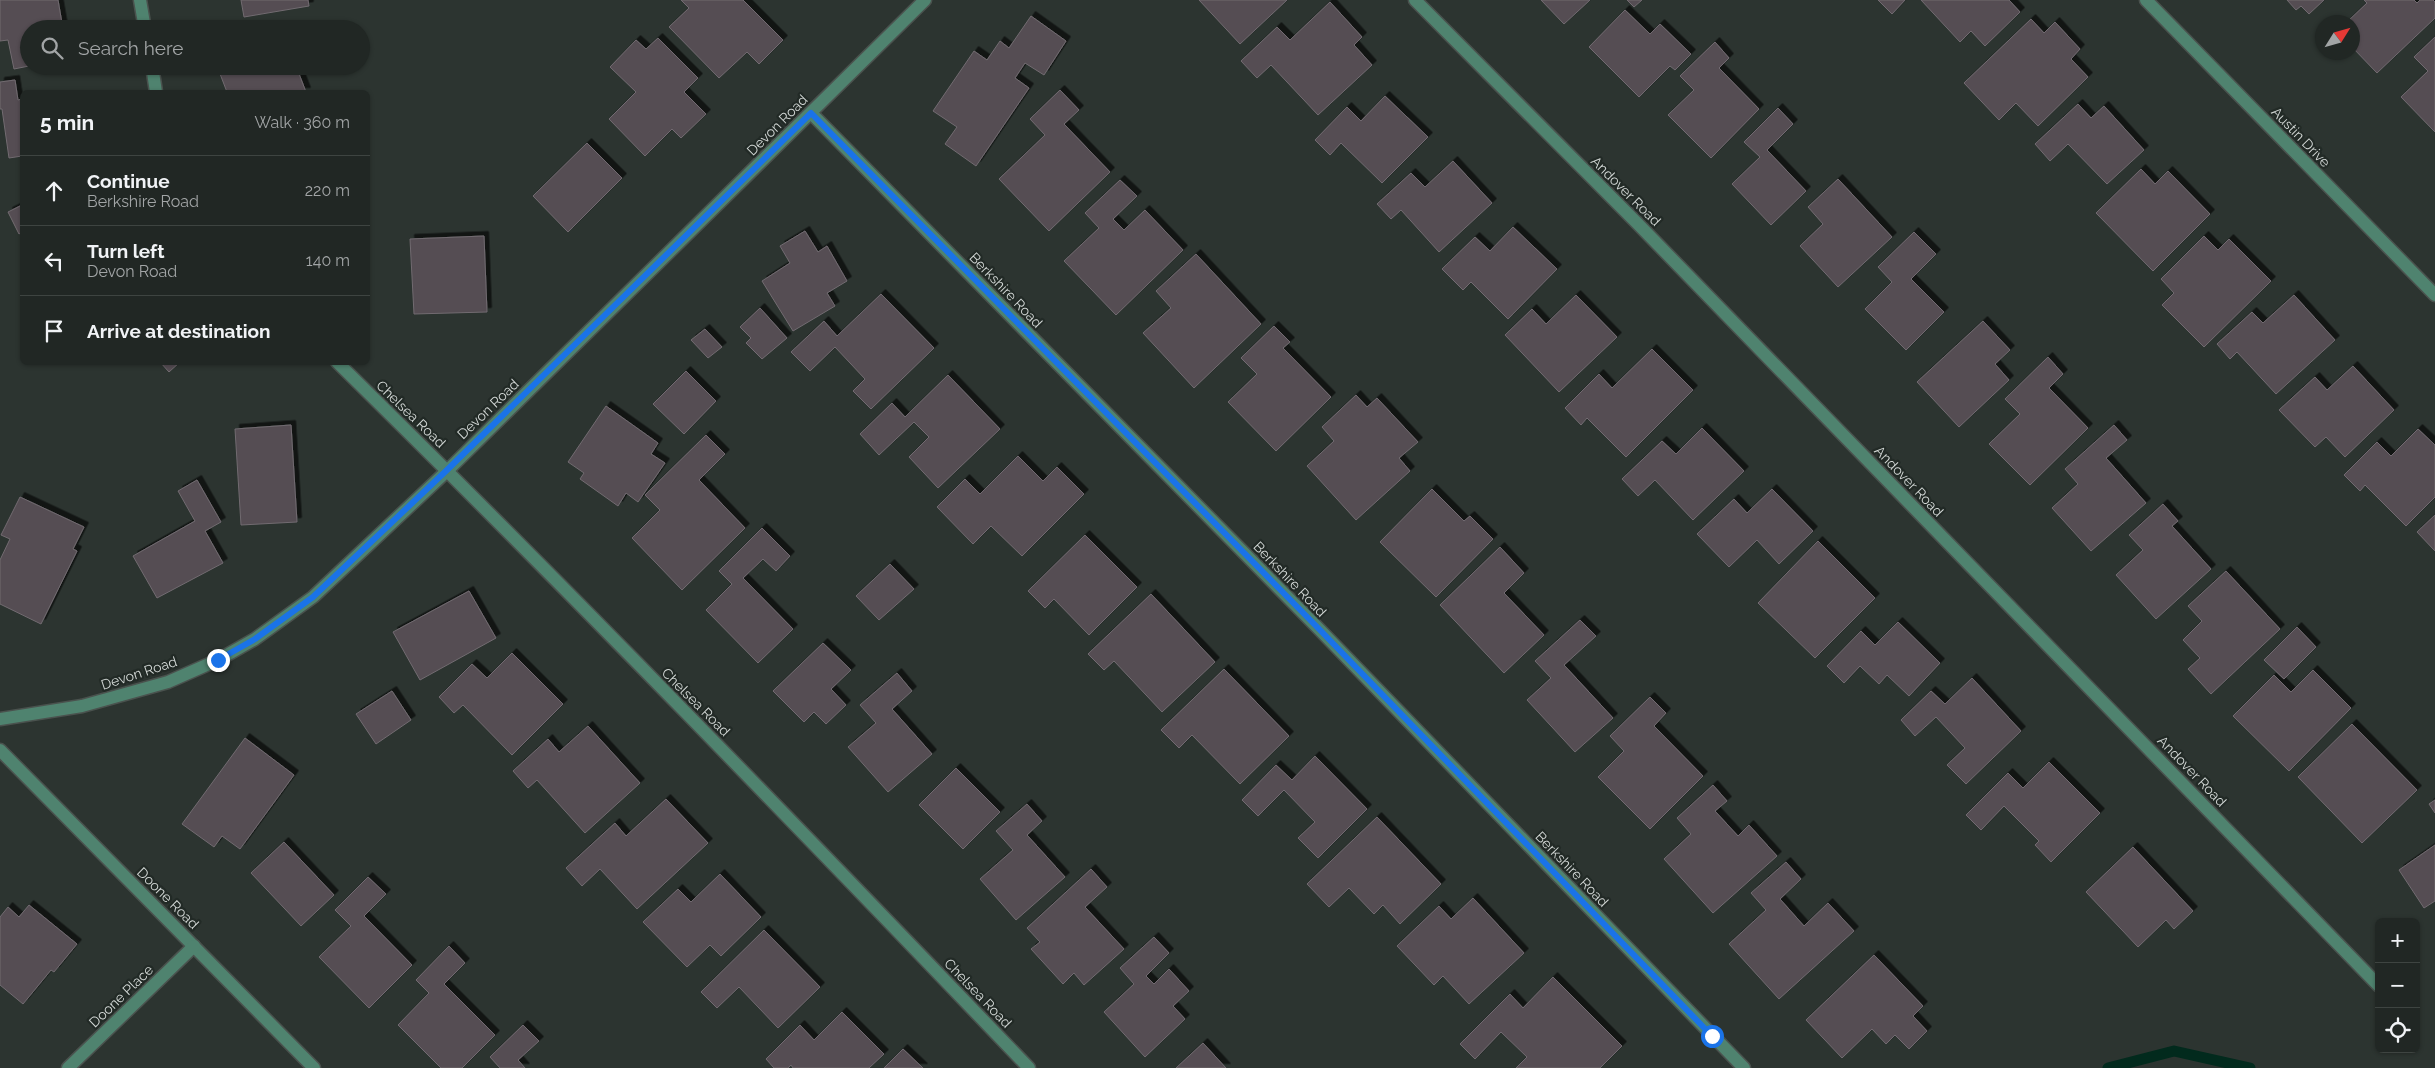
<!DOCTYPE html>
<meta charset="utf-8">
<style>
body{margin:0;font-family:Raleway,sans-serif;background:#292f2c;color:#f1f3f6}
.controls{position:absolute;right:15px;bottom:15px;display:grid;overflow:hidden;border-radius:8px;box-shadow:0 1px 4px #0004}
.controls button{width:45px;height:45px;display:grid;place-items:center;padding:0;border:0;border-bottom:1px solid #3e4441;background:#212724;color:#f1f3f6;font:25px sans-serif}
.compass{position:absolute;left:2315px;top:15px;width:45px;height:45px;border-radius:50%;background:#212724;box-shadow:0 1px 4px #0004;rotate:53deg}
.stop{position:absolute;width:15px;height:15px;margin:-11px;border:4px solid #1a73e8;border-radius:50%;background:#fff}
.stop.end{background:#1a73e8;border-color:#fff;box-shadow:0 1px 5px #0008}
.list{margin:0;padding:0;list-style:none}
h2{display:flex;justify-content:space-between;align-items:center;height:65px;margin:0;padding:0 20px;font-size:21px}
h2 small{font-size:16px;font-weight:400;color:#a2a5a6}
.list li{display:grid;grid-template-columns:32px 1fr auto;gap:15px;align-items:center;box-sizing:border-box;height:70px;padding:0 20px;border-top:1px solid #3e4441}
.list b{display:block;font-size:19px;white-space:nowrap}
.list p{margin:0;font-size:16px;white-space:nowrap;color:#a2a5a6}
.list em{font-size:16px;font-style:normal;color:#a2a5a6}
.icon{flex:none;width:28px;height:28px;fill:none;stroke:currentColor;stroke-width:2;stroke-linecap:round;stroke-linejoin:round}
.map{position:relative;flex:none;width:2435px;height:1068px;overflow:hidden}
.search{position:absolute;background:#212724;box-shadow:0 1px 4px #0004;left:20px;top:20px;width:350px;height:55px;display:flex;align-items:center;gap:12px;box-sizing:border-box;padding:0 18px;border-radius:28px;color:#a2a5a6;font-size:19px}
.panel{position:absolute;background:#212724;box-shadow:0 1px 4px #0004;left:20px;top:90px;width:350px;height:275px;border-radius:8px}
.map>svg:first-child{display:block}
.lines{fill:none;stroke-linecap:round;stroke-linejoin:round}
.stream{stroke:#022a1d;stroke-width:11}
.building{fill:#544d52;stroke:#726b71;filter:url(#shadow)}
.minor-casing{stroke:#4a524e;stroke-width:15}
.minor{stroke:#4f836f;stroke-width:12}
.route{stroke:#1a73e8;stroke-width:6}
.labels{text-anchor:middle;stroke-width:4.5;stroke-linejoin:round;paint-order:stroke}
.street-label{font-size:14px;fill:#d4d9d7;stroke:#222a26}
</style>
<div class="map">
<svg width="2435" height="1068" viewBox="0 0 2435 1068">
<defs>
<filter id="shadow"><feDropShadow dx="4.5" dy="-4.5" stdDeviation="0" flood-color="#0009"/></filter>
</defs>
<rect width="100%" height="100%" fill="#2c3430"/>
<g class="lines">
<path class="stream" d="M2108,1068L2174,1051L2250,1068"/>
</g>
<g class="building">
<path d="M0,0H58L63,29H29V66L14,69L8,40L0,41Z"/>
<path d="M241,0H308L309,6L244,17Z"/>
<path d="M681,0H743L783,40L759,64L747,52L719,78L669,27L689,8Z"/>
<path d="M1199,0H1287L1240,44Z"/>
<path d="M1541,0H1590L1564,24Z"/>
<path d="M1627,0H1642L1634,7Z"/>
<path d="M1878,0H1905L1892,14Z"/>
<path d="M1921,0H2009L2020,12L1985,46L1971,31L1960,42Z"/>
<path d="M2287,0H2324L2309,14L2301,6L2296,10Z"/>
<path d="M2364,0H2414L2417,3L2420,0H2433L2435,2V18L2377,73L2352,47V22H2347L2367,3Z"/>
<path d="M1330,2L1362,37L1354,45L1372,65L1318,115L1271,65L1257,78L1241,61L1277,27L1290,40Z"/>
<path d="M1625,10L1650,34L1660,24L1691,54L1675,70L1670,66L1639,97L1589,47Z"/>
<path d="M1031,16L1066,41L1044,75L1025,63L1015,78L1029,88L976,166L945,144L957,127L933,111L974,51L987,60L1000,41L1009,48Z"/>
<path d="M2031,19L2044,33L2055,22L2080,49L2071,59L2088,77L2038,126L2016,103L1999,120L1964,83Z"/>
<path d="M2435,37V132L2401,97L2428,71L2414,57Z"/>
<path d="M658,38L698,78L684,92L706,114L681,138L672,129L645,156L609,119L636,92L610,67L636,40L646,49Z"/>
<path d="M1715,42L1729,58L1719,68L1759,109L1711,158L1668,115L1694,90L1680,76Z"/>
<path d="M217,66H296L306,92H227Z"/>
<path d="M15,80L18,100L22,99V156L9,158L2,109H0V82Z"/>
<path d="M1060,90L1079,110L1064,124L1110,172L1049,231L999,179L1045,135L1030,119Z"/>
<path d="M1385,96L1428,137L1382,183L1341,143L1330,155L1315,140L1347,107L1361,121Z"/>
<path d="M2078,104L2091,118L2104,106L2144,150L2107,184L2068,144L2050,161L2035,144Z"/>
<path d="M1778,108L1793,124L1767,150L1806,191L1771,225L1732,184L1760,157L1744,142Z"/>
<path d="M587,143L622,178L568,232L533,196Z"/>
<path d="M1453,161L1492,203L1439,252L1401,210L1391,219L1377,204L1411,173L1425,187Z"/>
<path d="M2141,169L2155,184L2168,171L2210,214L2153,271L2096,213Z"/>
<path d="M1838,179L1892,237L1838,287L1800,246L1823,224L1808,207Z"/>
<path d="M1120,180L1137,196L1113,219L1124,230L1145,210L1183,250L1116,315L1064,261L1099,228L1085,213Z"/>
<path d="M22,205V232L19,234L8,212Z"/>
<path d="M1513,227L1557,269L1508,319L1471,282L1463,290L1442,269L1475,237L1490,251Z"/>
<path d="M805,231L818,252L827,246L847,281L827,293L835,306L793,331L762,281L790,263L780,246Z"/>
<path d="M1914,232L1936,254L1911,279L1944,312L1906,350L1865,309L1892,282L1878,267Z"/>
<path d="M484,236L487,312L414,314L410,239Z"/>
<path d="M2204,236L2218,250L2229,239L2271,281L2204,347L2162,305L2174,293L2161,279Z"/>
<path d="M1196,254L1261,324L1194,388L1143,333L1171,308L1156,291Z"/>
<path d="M881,294L934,348L871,409L853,391L865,379L835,347L810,371L791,352L824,321L837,336Z"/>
<path d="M1576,295L1617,337L1559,392L1505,335L1532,309L1546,324Z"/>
<path d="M2294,295L2335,340L2276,394L2237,352L2230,359L2217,344L2252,312L2263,323Z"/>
<path d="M760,308L787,338L762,359L746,343L751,338L740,327Z"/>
<path d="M1983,321L2010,350L1995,364L2009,380L1959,427L1917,382Z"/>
<path d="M1274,326L1290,342L1283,348L1331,397L1276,451L1228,402L1257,374L1241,358Z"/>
<path d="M705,329L722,347L708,358L691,340Z"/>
<path d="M1652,349L1693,390L1626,457L1587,418L1581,425L1565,408L1599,374L1612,388Z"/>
<path d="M2048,357L2063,374L2049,388L2088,428L2030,485L1989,444L2020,414L2005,399Z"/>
<path d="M160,362H180L169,372Z"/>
<path d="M2353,366L2394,410L2345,457L2326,437L2315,447L2279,410L2315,377L2327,390Z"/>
<path d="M686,371L716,401L684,434L653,404Z"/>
<path d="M948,375L1000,429L938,488L909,457L929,437L914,422L879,455L860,434L892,403L905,417Z"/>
<path d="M1356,395L1367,407L1377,398L1418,442L1399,458L1410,471L1356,520L1307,466L1334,441L1322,427Z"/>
<path d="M606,406L658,443L651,454L665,463L638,502L626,493L618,506L580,479L584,473L568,462Z"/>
<path d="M291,425L297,522L241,525L235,429Z"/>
<path d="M2114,425L2127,440L2106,458L2146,503L2091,551L2052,508L2078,484L2065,469Z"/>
<path d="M1702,428L1744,471L1693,520L1655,480L1638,496L1622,479L1662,441L1676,454Z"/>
<path d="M2418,429L2435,445V497L2406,526L2365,485L2360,491L2344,475L2377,442L2391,456Z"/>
<path d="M706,435L725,454L699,480L745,528L682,590L632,538L660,510L645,495Z"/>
<path d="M1018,456L1043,481L1057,467L1084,494L1022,556L991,526L973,544L937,507L965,479L980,494Z"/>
<path d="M197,480L221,522L205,531L223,563L157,598L133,556L195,521L178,491Z"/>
<path d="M1432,489L1464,521L1470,516L1493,539L1436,597L1380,542Z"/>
<path d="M1772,489L1813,531L1779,564L1757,540L1729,567L1697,534L1734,499L1747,513Z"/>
<path d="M20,497L84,527L73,549L77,551L41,624L0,604V560L10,539L1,535Z"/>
<path d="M2163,504L2178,521L2172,526L2211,569L2156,619L2116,575L2143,550L2129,535Z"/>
<path d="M2435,515V551L2417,532Z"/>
<path d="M762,528L790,556L776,571L763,559L743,578L793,629L758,663L706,610L732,584L719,571Z"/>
<path d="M1085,535L1137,587L1089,635L1054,599L1045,608L1028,591Z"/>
<path d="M1818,541L1875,598L1815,658L1758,603Z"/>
<path d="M1500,547L1524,573L1504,593L1544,635L1504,673L1440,605Z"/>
<path d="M890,564L914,589L879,620L856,596Z"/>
<path d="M2226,571L2280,629L2211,694L2188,669L2200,658L2183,640L2202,621L2188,606Z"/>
<path d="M469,591L496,638L420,680L393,632Z"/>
<path d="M1151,594L1215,662L1162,712L1114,661L1104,670L1088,654Z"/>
<path d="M1580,620L1596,636L1564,665L1613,718L1575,752L1527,700L1551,678L1535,661Z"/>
<path d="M1898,622L1940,663L1909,696L1887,675L1879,684L1860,666L1844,683L1827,666L1861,631L1875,645Z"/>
<path d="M2297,627L2316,647L2284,679L2264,660Z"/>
<path d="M823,643L851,670L831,689L846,705L826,724L814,712L804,722L773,691Z"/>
<path d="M512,653L563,704L512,755L463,705L454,713L439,697L472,664L487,678Z"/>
<path d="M1224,669L1289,736L1240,784L1192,735L1179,748L1161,730Z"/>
<path d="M2313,670L2351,708L2289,771L2233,716L2274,675L2291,692Z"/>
<path d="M897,673L912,691L892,709L932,754L888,792L848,747L876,723L860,705Z"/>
<path d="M1972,678L2021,731L1966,784L1947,765L1965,748L1936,717L1915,736L1901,720L1931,691L1945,704Z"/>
<path d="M392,691L411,720L376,744L356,714Z"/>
<path d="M1650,697L1666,713L1654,726L1703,776L1650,829L1598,777L1624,751L1610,736Z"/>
<path d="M2352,724L2417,790L2362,843L2298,777Z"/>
<path d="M588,726L640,783L585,833L537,780L528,788L513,771L548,739L559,752Z"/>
<path d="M245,738L294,775L240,849L222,836L214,847L182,824Z"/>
<path d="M1315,756L1367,809L1318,858L1298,838L1315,822L1284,790L1258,816L1242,800L1276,765L1292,780Z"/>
<path d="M2049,762L2100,813L2051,862L2035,845L2039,841L2004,806L1981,830L1966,815L2008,773L2023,788Z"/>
<path d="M956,768L1000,812L963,849L919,805Z"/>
<path d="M1713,785L1727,801L1715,811L1738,836L1749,825L1777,856L1713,913L1664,859L1691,834L1677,818Z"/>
<path d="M666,799L708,843L637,909L600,869L582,886L566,868L615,823L626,836Z"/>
<path d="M2435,800V813L2429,804Z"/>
<path d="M1027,804L1042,821L1027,835L1065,877L1016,920L980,879L1013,850L996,831Z"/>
<path d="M1377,817L1441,884L1400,924L1383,905L1374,914L1349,888L1329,907L1307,884Z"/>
<path d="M284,842L334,895L301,926L251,873Z"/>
<path d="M2435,845V901L2424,908L2399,870Z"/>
<path d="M2133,847L2193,911L2174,929L2166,920L2138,947L2086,892Z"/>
<path d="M1786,862L1801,879L1780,899L1804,926L1828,903L1854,931L1779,999L1729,944L1766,910L1751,893Z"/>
<path d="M1091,869L1107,887L1085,907L1124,949L1084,985L1074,973L1063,984L1031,949L1040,942L1027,928Z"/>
<path d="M720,874L761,917L721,956L710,945L687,967L643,922L678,889L691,902Z"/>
<path d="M368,877L386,894L364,916L412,965L369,1008L319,957L351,926L335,910Z"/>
<path d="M1473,898L1524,953L1469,1004L1443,976L1434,985L1397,946L1439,906L1451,919Z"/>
<path d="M29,905L77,944L54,972L51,970L23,1004L0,985V917L8,907L19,917Z"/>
<path d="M764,930L820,987L778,1028L739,987L717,1008L701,992Z"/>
<path d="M1154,937L1169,953L1146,976L1154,984L1169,969L1189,991L1173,1006L1185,1019L1145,1057L1104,1012L1134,984L1120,968Z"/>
<path d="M449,946L465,963L444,984L495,1035L462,1068H441L398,1025L429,993L416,980Z"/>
<path d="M1874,955L1923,1006L1913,1016L1927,1031L1909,1049L1895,1035L1886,1044L1872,1029L1842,1058L1806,1020Z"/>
<path d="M1553,977L1622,1046L1600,1068H1516L1527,1057L1501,1032L1475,1059L1460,1044L1510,994L1523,1008Z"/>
<path d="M842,1012L884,1054L869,1068H793L791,1065L788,1068H774L766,1059L800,1025L814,1040Z"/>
<path d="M523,1025L539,1041L518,1060L525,1068H500L490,1057Z"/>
<path d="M1203,1043L1226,1068H1176Z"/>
<path d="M903,1049L923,1068H884Z"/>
</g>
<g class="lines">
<defs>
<g id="minor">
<path d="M140,0L145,29"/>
<path d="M1415,0L1638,224L2379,986"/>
<path d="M2146,0L2435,295"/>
<path d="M152,66L156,92"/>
<path d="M811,113L1320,630L1744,1068"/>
<path d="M337,362C572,593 801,830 1029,1068"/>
<path d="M0,719L82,706L168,682L218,660L255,639L313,597L447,471L925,0"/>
<path d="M0,750L314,1068"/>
<path d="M68,1068L194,946"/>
</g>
</defs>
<use href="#minor" class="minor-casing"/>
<use href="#minor" class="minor"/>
</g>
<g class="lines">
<path class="route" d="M218,660L255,639L313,597L447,470L811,113L1320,630L1712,1036"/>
</g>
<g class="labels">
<g class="street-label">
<text transform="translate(777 125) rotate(-45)" y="5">Devon Road</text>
<text transform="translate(2301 137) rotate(46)" y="5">Austin Drive</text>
<text transform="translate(1626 191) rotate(45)" y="5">Andover Road</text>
<text transform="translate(1006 290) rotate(46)" y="5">Berkshire Road</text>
<text transform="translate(488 409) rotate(-44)" y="5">Devon Road</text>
<text transform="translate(411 414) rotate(44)" y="5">Chelsea Road</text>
<text transform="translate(1909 481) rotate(46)" y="5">Andover Road</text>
<text transform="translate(1290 579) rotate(46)" y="5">Berkshire Road</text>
<text transform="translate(139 673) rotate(-18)" y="5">Devon Road</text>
<text transform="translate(696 702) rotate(45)" y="5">Chelsea Road</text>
<text transform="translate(2192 771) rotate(46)" y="5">Andover Road</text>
<text transform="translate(1572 869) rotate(46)" y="5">Berkshire Road</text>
<text transform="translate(168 898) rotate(45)" y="5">Doone Road</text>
<text transform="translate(978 993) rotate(46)" y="5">Chelsea Road</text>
<text transform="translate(121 996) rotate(-44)" y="5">Doone Place</text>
</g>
</g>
</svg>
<div class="controls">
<button>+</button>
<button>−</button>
<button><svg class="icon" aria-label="locate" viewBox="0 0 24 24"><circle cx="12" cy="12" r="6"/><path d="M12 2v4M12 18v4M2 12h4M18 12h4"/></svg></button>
</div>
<svg class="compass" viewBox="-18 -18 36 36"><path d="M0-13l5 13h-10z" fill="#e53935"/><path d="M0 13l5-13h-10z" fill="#a2a5a6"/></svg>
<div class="stop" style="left:1712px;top:1036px"></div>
<div class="stop end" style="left:218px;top:660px"></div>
<div class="search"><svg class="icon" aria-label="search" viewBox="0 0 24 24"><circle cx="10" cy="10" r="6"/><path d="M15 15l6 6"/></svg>Search here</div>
<section class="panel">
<h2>5 min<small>Walk · 360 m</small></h2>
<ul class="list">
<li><svg class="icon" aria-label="ahead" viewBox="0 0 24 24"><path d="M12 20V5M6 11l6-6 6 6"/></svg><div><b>Continue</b><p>Berkshire Road</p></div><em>220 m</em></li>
<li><svg class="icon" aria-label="left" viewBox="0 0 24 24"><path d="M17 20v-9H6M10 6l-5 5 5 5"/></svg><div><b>Turn left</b><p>Devon Road</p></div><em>140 m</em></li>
<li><svg class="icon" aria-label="arrive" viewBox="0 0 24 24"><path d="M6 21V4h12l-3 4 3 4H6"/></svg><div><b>Arrive at destination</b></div></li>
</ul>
</section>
</div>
